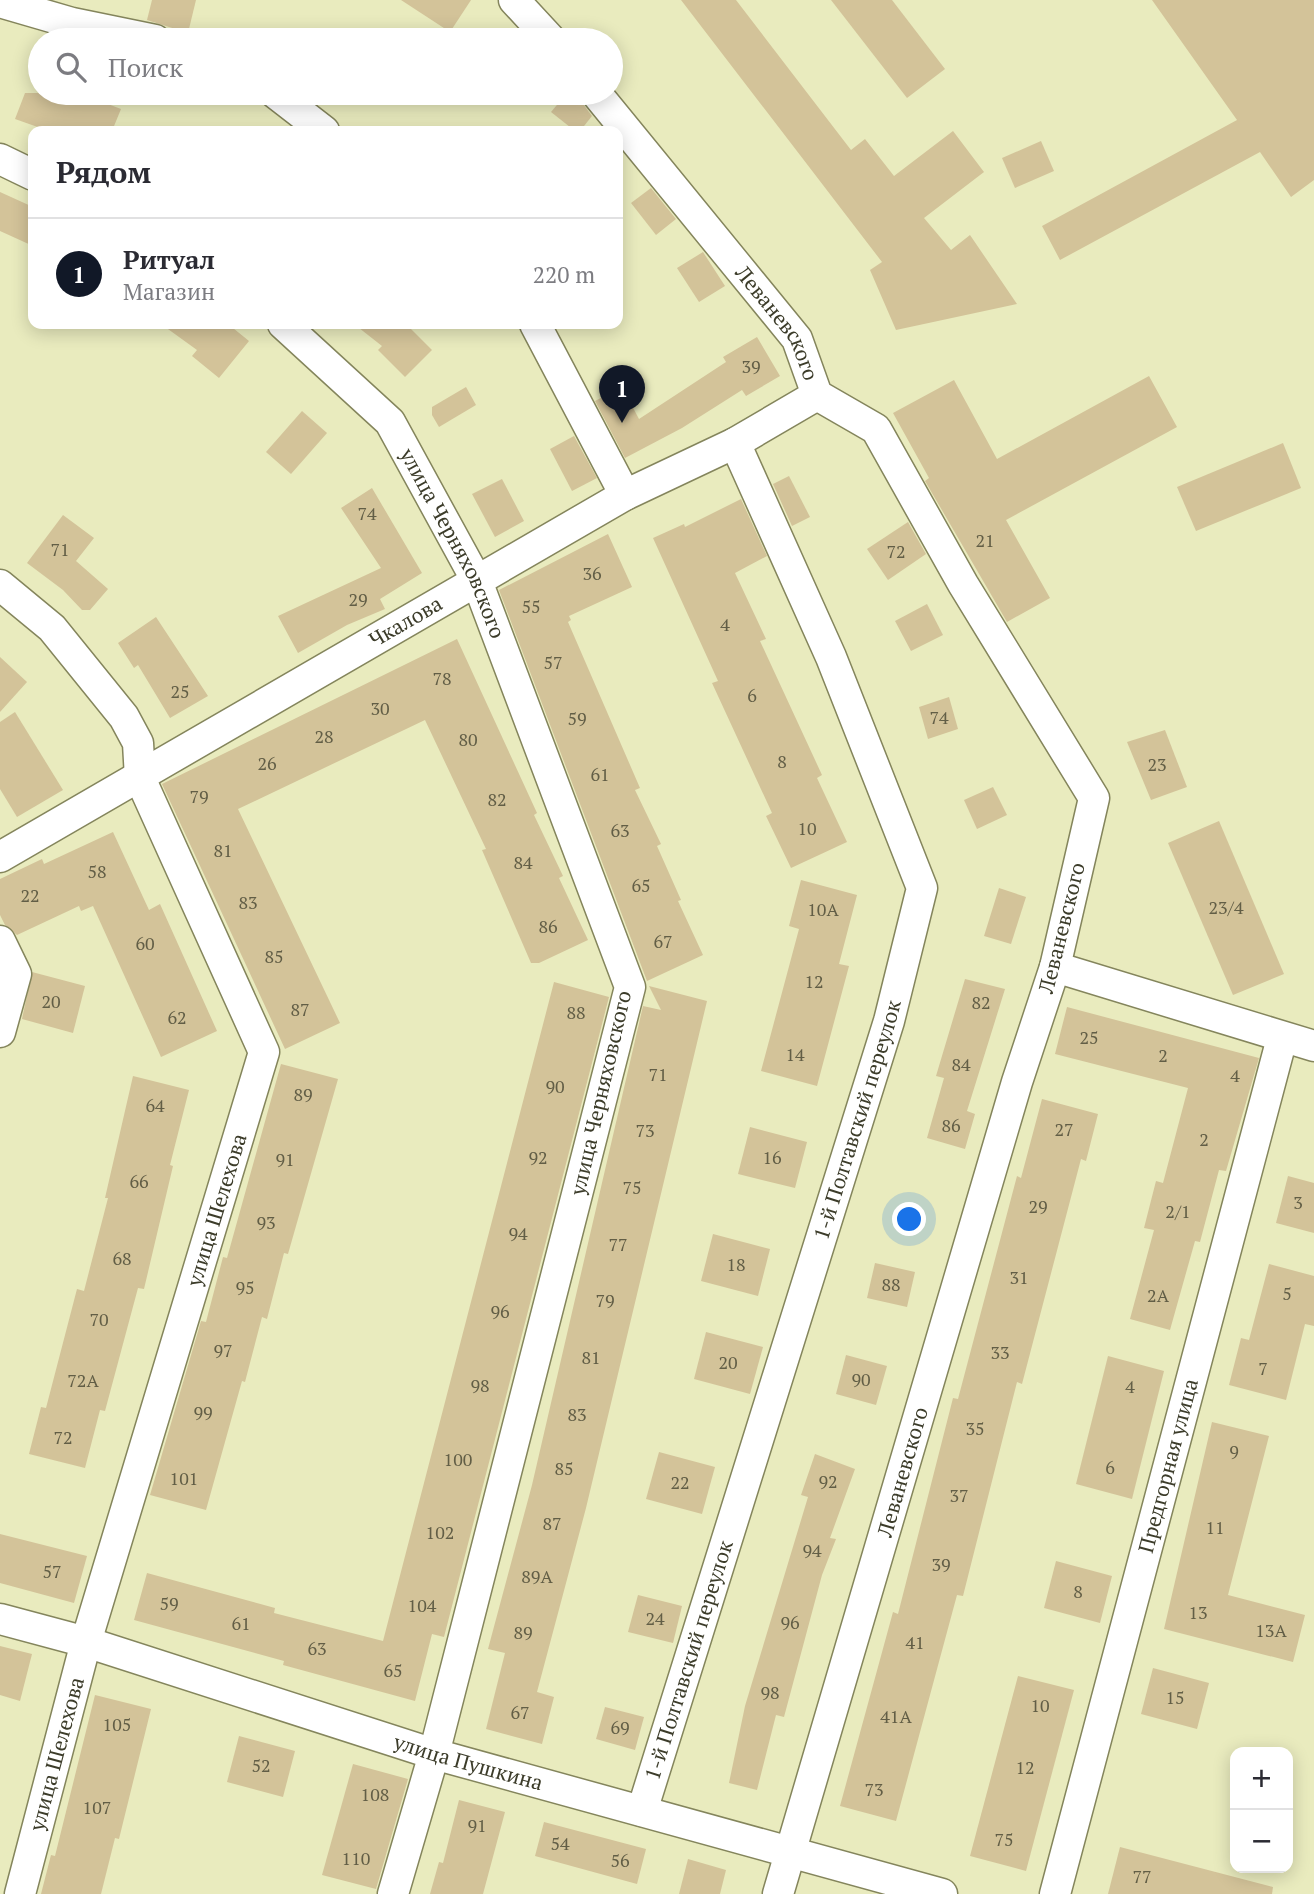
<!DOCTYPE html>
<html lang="ru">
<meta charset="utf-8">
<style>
body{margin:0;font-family:"PT Serif",serif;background:#f2f2f3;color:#2b2b33}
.controls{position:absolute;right:21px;bottom:21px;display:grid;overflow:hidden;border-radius:14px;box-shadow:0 4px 18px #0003}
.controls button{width:63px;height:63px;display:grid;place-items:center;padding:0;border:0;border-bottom:2px solid #e1e1e2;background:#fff;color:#2b2b33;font:35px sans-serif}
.you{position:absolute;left:910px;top:1220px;width:24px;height:24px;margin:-18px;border:5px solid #fff;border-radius:50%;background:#1a73e8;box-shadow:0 0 0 10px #1a73e833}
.badge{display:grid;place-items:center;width:46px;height:46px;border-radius:50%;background:#111827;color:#fff;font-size:23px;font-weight:700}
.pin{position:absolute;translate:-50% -58px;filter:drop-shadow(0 2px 4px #0008)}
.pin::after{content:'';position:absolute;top:37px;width:24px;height:21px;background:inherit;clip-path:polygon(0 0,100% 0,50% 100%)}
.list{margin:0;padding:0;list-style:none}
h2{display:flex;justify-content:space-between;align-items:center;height:91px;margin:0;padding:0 28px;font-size:30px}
h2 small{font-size:23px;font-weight:400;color:#7c7c81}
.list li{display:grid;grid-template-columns:46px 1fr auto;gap:21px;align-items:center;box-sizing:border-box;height:112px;padding:0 28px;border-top:2px solid #e1e1e2}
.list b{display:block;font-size:26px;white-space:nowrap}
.list p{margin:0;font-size:23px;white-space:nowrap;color:#7c7c81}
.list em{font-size:23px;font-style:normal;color:#7c7c81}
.icon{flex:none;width:38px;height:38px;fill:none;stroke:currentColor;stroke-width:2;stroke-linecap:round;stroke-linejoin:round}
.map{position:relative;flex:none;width:1314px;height:1894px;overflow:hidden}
.search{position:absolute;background:#fff;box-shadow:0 4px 18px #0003;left:28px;top:28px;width:595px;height:77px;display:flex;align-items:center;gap:18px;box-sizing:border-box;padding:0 24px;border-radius:38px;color:#7c7c81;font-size:26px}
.panel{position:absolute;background:#fff;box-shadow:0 4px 18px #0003;left:28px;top:126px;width:595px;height:203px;border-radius:14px}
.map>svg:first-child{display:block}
.building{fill:#d3c399}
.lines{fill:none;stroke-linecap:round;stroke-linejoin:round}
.minor-casing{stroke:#84855c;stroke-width:33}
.minor{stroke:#fff;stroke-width:30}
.labels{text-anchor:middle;stroke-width:5;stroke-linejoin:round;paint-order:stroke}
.number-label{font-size:18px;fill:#625e46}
.street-label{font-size:21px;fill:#3c3c2a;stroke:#fff}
</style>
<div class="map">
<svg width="1314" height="1894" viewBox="0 0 1314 1894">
<rect width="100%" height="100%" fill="#e9ebbe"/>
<g class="building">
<path d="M152,0H196L188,33L147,20Z"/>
<path d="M401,0H471L450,32Z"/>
<path d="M681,0H736L851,150L865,139L894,176L953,131L984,172L924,218L951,250L970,235L1017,304L896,330L870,270L882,262Z"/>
<path d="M831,0H892L945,69L907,98Z"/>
<path d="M1152,0H1314V180L1291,197L1260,152L1060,260L1042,226L1237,120Z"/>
<path d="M25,93H79L121,109L112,131H49L15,119Z"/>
<path d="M567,93L580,100L592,116L580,131H575L551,112Z"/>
<path d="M1041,141L1054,171L1015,188L1002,158Z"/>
<path d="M651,188L676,219L656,235L631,203Z"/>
<path d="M0,192L33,207V246L0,231Z"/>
<path d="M703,252L725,286L699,302L677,268Z"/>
<path d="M161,324H228L249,341L219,378L192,356L197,350Z"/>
<path d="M354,324H406L432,350L405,377L378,350L382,346Z"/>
<path d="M757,337L780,376L746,396L742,390L682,428L625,458L595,401L622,387L639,419L726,362L723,357Z"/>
<path d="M1149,376L1177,427L1006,520L1050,598L1007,622L925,481L929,478L893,413L954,380L997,459Z"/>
<path d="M466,387L476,405L439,427L432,415V407Z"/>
<path d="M302,411L327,433L291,474L266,452Z"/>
<path d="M574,436L597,478L572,491L550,449Z"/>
<path d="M1283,443L1301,488L1196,531L1177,487Z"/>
<path d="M789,476L810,517L792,526L773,484Z"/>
<path d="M502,479L524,521L495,537L472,494Z"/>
<path d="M372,488L422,573L380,599L385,609L347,625L298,653L278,616L381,568L341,508Z"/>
<path d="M741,499L767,556L735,573L766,639L760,641L822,775L817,778L847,842L791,868L766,816L772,813L712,683L718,681L653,538L684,524L685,527Z"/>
<path d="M63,515L94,538L76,561L108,589L90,610H82L63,590L27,563Z"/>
<path d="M908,522L926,554L888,580L867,549Z"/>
<path d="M608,534L632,587L569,616L571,620L568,622L640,788L635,790L661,844L657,846L681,900L678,901L703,955L647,981L499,590Z"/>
<path d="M927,604L943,635L911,651L895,621Z"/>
<path d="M156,617L208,696L170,718L138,665L134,668L118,643Z"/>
<path d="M457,639L537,813L534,815L563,876L559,878L588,940L539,963H531L482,850L486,849L425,720L238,809L340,1023L285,1049L162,784Z"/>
<path d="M0,657L27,682L0,712Z"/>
<path d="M949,697L958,729L928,739L919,707Z"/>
<path d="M15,712L63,790L17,817L0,789V722Z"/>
<path d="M1165,730L1187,787L1151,800L1127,742Z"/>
<path d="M993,787L1007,815L977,829L964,800Z"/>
<path d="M1219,821L1284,974L1233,995L1168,843Z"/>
<path d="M113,832L149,910L160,904L217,1031L161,1057L93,906L81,911L79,906L17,935L5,925L0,915V879L42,859L44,864Z"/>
<path d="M801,880L857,895L839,964L849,966L817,1086L761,1071L799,929L789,926Z"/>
<path d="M999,888L1026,897L1011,944L984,936Z"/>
<path d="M32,972L85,986L73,1033L22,1019Z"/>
<path d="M965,979L1005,989L967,1111L975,1114L965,1149L927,1138L944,1078L936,1076Z"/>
<path d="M554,982L609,997L444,1637L432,1634L415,1701L283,1665L284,1661L134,1620L147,1573L275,1608L274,1613L383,1641Z"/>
<path d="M649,986L707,1001L586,1508L537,1692L554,1697L542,1744L486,1729L505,1653L488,1649L532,1485L643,1006L661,1010Z"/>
<path d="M1067,1007L1259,1058L1226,1171L1219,1170L1200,1242L1195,1241L1170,1330L1130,1319L1154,1230L1144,1228L1156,1181L1163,1183L1188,1088L1055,1054Z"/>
<path d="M281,1064L338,1079L288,1254L284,1253L267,1319L262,1317L245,1382L242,1381L206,1510L150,1495L201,1321L206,1322L223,1257L227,1258Z"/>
<path d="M133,1076L189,1090L170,1165L173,1166L144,1289L138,1288L105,1411L100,1410L85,1468L29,1454L41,1407L46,1408L77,1289L84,1291L108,1198H105Z"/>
<path d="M1042,1099L1098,1114L1086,1161L1081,1159L1022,1384L1017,1382L963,1596L957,1595L896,1821L840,1806L893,1612L898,1614L953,1398L958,1399L1017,1176L1021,1178Z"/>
<path d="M750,1127L807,1142L795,1188L738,1174Z"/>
<path d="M1288,1176L1314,1183V1233L1276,1223Z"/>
<path d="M713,1234L770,1249L758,1296L701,1281Z"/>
<path d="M875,1263L915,1272L907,1307L867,1298Z"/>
<path d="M1269,1264L1314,1276V1326L1305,1324L1286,1400L1229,1385L1241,1338L1249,1340Z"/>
<path d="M706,1332L763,1347L750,1394L694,1379Z"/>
<path d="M846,1355L887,1366L876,1405L836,1394Z"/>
<path d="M1108,1356L1164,1371L1132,1499L1076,1484Z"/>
<path d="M1212,1422L1269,1436L1228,1595L1305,1615L1293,1662L1164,1629Z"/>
<path d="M659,1452L715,1467L702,1514L646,1499Z"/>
<path d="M815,1454L855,1469L830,1538L836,1539L822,1575L784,1717L776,1715L757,1790L729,1783L745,1706L808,1497L801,1495Z"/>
<path d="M0,1534L87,1556L74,1603L0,1583Z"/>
<path d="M1056,1561L1112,1576L1100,1623L1044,1608Z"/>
<path d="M638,1595L682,1606L673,1643L628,1632Z"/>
<path d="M0,1646L32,1654L20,1701L0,1695Z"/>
<path d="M1153,1668L1209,1683L1197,1729L1141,1714Z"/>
<path d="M1018,1676L1074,1690L1026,1871L970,1856Z"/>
<path d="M95,1695L151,1709L119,1839L115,1838L101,1894H41L51,1855L55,1856Z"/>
<path d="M605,1707L644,1717L635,1750L596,1739Z"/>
<path d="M239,1736L295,1751L283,1797L227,1782Z"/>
<path d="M353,1764L408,1779L376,1889L322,1875Z"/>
<path d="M459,1800L505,1812L483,1894H430L439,1862L443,1863Z"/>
<path d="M544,1822L646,1849L637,1884L535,1856Z"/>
<path d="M1120,1847L1273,1887L1272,1894H1108Z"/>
<path d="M688,1859L726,1870L720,1894H679Z"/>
</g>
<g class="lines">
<defs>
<g id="minor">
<path d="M514,0L551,40"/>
<path d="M0,2L72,23L155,40"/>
<path d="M275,93L324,131"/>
<path id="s1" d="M596,93L797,339L817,395L876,429L963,584L1094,798L1055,967L1017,1082L778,1894"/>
<path d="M0,159L33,175"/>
<path id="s2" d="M283,324L390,422L477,581L630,987L434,1754L393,1894"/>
<path d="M535,324L625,495"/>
<path d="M0,585L52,628L124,717L138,743L140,778L264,1052L86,1642L20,1894"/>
<path id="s3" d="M0,857L625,495L735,443L817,395"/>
<path d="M0,941L16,974L0,1032"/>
<path d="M1055,967L1314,1046"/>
<path id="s4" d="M0,1619L86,1642L434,1754L942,1894"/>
<path id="s5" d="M642,1811L889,1021L922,888L831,657L735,443"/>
<path id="s6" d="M1055,1894L1282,1038"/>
</g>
</defs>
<use href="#minor" class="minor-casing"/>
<use href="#minor" class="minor"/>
</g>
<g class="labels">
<g class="number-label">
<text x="751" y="373">39</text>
<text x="367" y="520">74</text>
<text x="985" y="547">21</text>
<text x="60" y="556">71</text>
<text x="896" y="558">72</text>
<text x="592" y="580">36</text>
<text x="358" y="606">29</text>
<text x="531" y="613">55</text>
<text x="725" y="631">4</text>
<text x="553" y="669">57</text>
<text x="442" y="685">78</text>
<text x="180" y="698">25</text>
<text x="752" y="702">6</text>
<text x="380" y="715">30</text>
<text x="939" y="724">74</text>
<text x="577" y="725">59</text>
<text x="324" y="743">28</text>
<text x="468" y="746">80</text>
<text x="782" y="768">8</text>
<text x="267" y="770">26</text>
<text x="1157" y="771">23</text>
<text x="600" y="781">61</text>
<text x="199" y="803">79</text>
<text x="497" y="806">82</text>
<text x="807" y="835">10</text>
<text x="620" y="837">63</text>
<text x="223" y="857">81</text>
<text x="523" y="869">84</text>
<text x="97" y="878">58</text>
<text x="641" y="892">65</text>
<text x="30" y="902">22</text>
<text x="248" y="909">83</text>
<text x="1226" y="914">23/4</text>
<text x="823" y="916">10А</text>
<text x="548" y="933">86</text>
<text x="663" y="948">67</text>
<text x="145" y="950">60</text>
<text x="274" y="963">85</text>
<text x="814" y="988">12</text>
<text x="51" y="1008">20</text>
<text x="981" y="1009">82</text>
<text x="300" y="1016">87</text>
<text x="576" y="1019">88</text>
<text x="177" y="1024">62</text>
<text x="1089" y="1044">25</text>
<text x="795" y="1061">14</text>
<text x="1163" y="1062">2</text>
<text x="961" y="1071">84</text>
<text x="658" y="1081">71</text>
<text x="1235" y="1082">4</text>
<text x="555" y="1093">90</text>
<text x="303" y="1101">89</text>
<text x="155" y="1112">64</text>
<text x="951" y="1132">86</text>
<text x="1064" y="1136">27</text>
<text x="645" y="1137">73</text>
<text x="1204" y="1146">2</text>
<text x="538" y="1164">92</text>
<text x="772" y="1164">16</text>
<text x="285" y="1166">91</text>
<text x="139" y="1188">66</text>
<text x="632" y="1194">75</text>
<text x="1298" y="1209">3</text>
<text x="1038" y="1213">29</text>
<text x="1178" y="1218">2/1</text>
<text x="266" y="1229">93</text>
<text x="518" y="1240">94</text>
<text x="618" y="1251">77</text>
<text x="122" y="1265">68</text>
<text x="736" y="1271">18</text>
<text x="1019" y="1284">31</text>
<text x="891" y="1291">88</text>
<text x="245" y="1294">95</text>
<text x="1287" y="1300">5</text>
<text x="1158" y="1302">2А</text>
<text x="605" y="1307">79</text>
<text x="500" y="1318">96</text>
<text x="99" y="1326">70</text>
<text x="223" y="1357">97</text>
<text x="1000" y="1359">33</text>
<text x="591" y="1364">81</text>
<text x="728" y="1369">20</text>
<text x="1263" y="1375">7</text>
<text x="861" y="1386">90</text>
<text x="83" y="1387">72А</text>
<text x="480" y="1392">98</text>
<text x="1130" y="1393">4</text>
<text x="203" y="1419">99</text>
<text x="577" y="1421">83</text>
<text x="975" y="1435">35</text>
<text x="63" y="1444">72</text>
<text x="1234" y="1458">9</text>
<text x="458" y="1466">100</text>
<text x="1110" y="1474">6</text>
<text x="564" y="1475">85</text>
<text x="184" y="1485">101</text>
<text x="828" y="1488">92</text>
<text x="680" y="1489">22</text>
<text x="959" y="1502">37</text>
<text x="552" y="1530">87</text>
<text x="1215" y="1534">11</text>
<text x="440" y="1539">102</text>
<text x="812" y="1557">94</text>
<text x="941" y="1571">39</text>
<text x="52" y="1578">57</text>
<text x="537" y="1583">89А</text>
<text x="1078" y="1598">8</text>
<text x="169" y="1610">59</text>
<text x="422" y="1612">104</text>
<text x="1198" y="1619">13</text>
<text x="655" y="1625">24</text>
<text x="790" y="1629">96</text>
<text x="241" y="1630">61</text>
<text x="1271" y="1637">13А</text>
<text x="523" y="1639">89</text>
<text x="915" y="1649">41</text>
<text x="317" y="1655">63</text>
<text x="393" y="1677">65</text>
<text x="770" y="1699">98</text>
<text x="1175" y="1704">15</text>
<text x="1040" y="1712">10</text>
<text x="520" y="1719">67</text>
<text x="896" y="1723">41А</text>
<text x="117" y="1731">105</text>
<text x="620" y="1734">69</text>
<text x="261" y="1772">52</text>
<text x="1025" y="1774">12</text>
<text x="874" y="1796">73</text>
<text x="375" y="1801">108</text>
<text x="97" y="1814">107</text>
<text x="477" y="1832">91</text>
<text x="1004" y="1846">75</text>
<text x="560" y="1850">54</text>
<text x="356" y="1865">110</text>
<text x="620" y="1867">56</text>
<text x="1142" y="1883">77</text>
</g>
<g class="street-label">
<text dy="7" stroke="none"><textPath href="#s1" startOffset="294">Леваневского</textPath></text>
<text dy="7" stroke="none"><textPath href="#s2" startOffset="282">улица Черняховского</textPath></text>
<text dy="7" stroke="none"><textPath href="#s3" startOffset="469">Чкалова</textPath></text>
<text transform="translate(1062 928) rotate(-76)" y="7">Леваневского</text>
<text transform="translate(601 1093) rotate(-77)" y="7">улица Черняховского</text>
<text dy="7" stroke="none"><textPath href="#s5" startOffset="724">1-й Полтавский переулок</textPath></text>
<text transform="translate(217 1210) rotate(-73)" y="7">улица Шелехова</text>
<text dy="7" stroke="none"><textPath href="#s6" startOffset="443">Предгорная улица</textPath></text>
<text transform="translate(903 1472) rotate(-74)" y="7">Леваневского</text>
<text dy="7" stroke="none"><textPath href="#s5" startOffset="158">1-й Полтавский переулок</textPath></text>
<text transform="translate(57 1754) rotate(-75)" y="7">улица Шелехова</text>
<text dy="7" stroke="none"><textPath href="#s4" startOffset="490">улица Пушкина</textPath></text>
</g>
</g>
</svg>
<div class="controls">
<button>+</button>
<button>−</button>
</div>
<div class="you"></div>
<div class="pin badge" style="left:622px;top:423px">1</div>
<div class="search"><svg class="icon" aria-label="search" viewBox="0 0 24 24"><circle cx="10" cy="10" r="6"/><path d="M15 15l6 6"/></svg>Поиск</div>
<section class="panel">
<h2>Рядом<small></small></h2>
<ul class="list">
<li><span class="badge">1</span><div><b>Ритуал</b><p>Магазин</p></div><em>220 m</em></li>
</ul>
</section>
</div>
